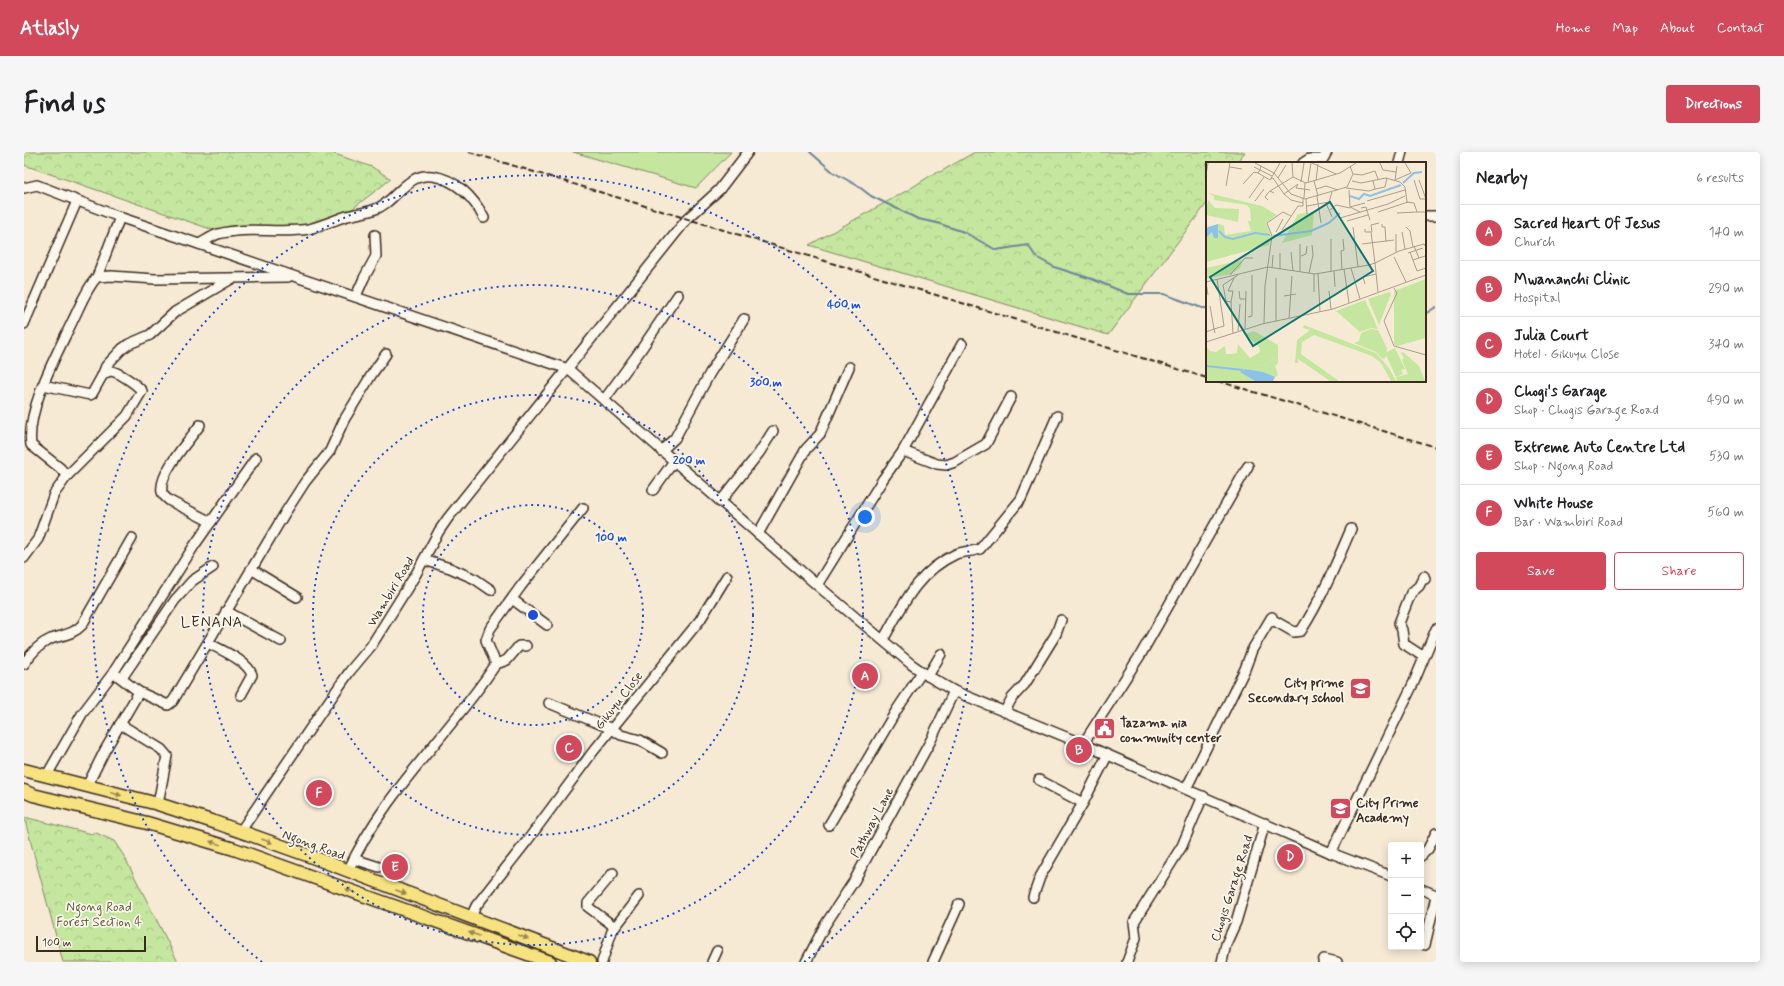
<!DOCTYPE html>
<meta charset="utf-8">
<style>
body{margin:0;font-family:Mynerve,sans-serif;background:#f6f6f6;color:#202124}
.controls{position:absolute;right:12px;bottom:12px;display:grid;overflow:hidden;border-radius:4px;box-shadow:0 2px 10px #0003}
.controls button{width:36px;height:36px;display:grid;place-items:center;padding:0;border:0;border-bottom:1px solid #e0e0e0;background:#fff;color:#202124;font:20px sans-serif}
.scale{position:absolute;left:12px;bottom:10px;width:110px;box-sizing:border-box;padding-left:4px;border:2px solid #3b2a1e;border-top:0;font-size:11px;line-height:14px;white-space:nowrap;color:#3b2a1e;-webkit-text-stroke:3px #fbf7ec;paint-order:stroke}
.you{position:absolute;left:841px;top:365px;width:14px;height:14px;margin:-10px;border:3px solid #fff;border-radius:50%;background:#1a73e8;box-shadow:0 0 0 6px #1a73e833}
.badge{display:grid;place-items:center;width:26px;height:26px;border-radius:50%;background:#d1495b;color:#fff;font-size:13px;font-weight:700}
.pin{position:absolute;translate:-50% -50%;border:2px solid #fff;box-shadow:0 1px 4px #0006}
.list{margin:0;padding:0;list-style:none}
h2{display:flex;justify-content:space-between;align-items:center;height:52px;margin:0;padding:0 16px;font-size:17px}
h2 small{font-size:13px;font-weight:400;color:#757577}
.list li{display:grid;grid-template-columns:26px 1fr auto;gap:12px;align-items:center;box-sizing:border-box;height:56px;padding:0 16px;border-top:1px solid #e0e0e0}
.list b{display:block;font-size:15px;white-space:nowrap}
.list p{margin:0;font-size:13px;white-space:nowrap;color:#757577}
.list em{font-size:13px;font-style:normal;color:#757577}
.actions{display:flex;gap:8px;padding:12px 16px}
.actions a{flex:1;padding:9px 0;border:1px solid #d1495b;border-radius:4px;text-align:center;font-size:14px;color:#d1495b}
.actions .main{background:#d1495b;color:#fff}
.icon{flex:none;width:22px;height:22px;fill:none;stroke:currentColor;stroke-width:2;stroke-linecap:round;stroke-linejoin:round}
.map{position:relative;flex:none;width:1412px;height:810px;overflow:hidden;border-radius:4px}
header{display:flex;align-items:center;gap:24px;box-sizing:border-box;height:56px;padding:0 20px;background:#d1495b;color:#fff}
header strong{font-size:19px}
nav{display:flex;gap:22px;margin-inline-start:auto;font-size:14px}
.intro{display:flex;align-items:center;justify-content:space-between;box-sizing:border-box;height:96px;padding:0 24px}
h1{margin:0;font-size:28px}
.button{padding:10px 18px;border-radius:4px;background:#d1495b;color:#fff;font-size:14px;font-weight:700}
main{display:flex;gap:24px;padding:0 24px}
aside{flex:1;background:#fff;border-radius:4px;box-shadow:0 2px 10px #0003}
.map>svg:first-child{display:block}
.green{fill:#c4e69e;stroke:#80885e}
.forest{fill:url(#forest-crowns);stroke:#80885e}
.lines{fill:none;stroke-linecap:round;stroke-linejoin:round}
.stream{stroke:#6c8598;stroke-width:2}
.minor-casing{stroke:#3b2a1e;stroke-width:12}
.major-casing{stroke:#3b2a1e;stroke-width:15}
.minor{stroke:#fbf7ec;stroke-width:9}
.major{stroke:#f7e281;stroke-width:12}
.rail{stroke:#3b2a1e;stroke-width:2;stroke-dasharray:6 3;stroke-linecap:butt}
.oneway{fill:#998650}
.ring{fill:none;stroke:#1d4ed8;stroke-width:2;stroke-dasharray:2 4}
.labels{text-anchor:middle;stroke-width:3.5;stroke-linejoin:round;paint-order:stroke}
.street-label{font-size:13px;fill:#3b2a1e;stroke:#fbf7ec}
.poi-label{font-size:13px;font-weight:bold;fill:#3b2a1e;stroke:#fbf7ec;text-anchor:start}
.park-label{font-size:13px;fill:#5d593e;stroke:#fbf7ec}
.quarter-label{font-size:15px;letter-spacing:1px;fill:#3b2a1e;stroke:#fbf7ec}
.inset-river{fill:none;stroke:#8cc1e9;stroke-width:2}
.inset-road{fill:none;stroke:#ab9d8c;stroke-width:1}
.view{fill:#0f766e;fill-opacity:0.15;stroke:#0f766e;stroke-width:2}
.inset-edge{fill:none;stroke:#3b2a1e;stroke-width:2}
.centre{fill:#1d4ed8;stroke:#fbf7ec;stroke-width:2}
.ring-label{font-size:12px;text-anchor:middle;font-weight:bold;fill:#1d4ed8;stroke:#fbf7ec;stroke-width:3.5;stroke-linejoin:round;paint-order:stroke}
</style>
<header>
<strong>Atlasly</strong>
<nav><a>Home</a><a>Map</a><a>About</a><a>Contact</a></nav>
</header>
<div class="intro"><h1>Find us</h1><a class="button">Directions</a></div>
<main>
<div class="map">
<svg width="1412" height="810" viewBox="0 0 1412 810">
<defs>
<pattern id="forest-crowns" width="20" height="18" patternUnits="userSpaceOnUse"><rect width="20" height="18" fill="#c4e69e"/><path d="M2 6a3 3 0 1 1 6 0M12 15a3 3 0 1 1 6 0" fill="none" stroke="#a9c588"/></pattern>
</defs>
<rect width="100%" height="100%" fill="#f6ead5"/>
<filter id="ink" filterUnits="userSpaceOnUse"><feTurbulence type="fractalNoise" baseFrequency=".025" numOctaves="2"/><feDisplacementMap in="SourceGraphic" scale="8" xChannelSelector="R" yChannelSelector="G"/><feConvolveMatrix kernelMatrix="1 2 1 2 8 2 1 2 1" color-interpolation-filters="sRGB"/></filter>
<g filter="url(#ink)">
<path class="green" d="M549,0H707L672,36Z"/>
<g class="forest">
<path d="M0,0H305L348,15L367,27L298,80L201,82L0,13Z"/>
<path d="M951,0H1221L1212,11H1183V51L1084,183L785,93L884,38L912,20H916Z"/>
<path d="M0,665L68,682L70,680L90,689L100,704L154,810H39Z"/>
</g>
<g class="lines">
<g class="stream">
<path d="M786,0L809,20L834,34L847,44L894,67L913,71L940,80L972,98L1004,93L1012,105L1030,115L1068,127L1104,142H1140L1178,156H1183"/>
<path d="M1401,162L1412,155"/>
</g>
<defs>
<g id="minor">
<path d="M1279,11L1285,7H1299L1303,0"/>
<path d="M1375,11L1378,0"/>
<path d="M0,36L13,33L98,66L544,217L793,433L887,512L904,524L930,539L1059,592L1307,701L1367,724"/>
<path d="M1401,64H1412"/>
<path d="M175,92C181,89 188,84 194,82C223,74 256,82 285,77C297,74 308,69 320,65C329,62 340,61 349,58C372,51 381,21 408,24C432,27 450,46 460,66"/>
<path d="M73,125L96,65"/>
<path d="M332,144L340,126L352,104L351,83"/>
<path d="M0,172L53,49"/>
<path d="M19,233L66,243L68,242L78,224"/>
<path d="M580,248L616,199L654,143"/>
<path d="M176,273C166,287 134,322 138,340C139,344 142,346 146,349L187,370"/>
<path d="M637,299L651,286L686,221L720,167"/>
<path d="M879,299L913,312L922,313L931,310L962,292L987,245"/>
<path d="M43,324L103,264L118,239C113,233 94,219 86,219C83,220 80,222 78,224L82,214L98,197L105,192L126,183L151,160L207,127"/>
<path d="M629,338L650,309"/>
<path d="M696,350L735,301L749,279"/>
<path d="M734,382L782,297L796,282L825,215"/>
<path d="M0,406L14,387L30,342L43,324L36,316L7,293C2,257 34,200 49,168C56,154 62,137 73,125L87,124L131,127L264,125"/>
<path d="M400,408L426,416L451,427L467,438"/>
<path d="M227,417L273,445"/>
<path d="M793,433L859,327L879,299L938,192"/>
<path d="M488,447L523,473"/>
<path d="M202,459L257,489"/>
<path d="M859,488C879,453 893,420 932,402C940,399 948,400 956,397L997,347L1033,264"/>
<path d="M184,491C197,498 224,509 228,523L217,543"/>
<path d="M1400,505L1380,492L1378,478L1375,471L1387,441L1395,434L1400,424L1401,427"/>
<path d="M0,512C7,501 15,492 27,487C39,483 50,482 58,473L108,386"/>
<path d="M472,512L483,508L495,494H502"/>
<path d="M904,524L917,502"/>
<path d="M98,526L151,448L168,429L189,415"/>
<path d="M115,540L144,553L149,549L261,361L281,330L306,299L320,268L348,222L362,202"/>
<path d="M525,551L588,577L597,583L616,588L638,601"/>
<path d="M981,559L988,546L1001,532L1032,482L1037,468"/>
<path d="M96,572L137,597L143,604L134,652"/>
<path d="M1059,592L1117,502L1224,314"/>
<path d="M23,623L58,562L89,521L170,394L232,306"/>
<path d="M1015,628L1059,651"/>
<path d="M63,634L81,598L115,540L94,524"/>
<path d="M1162,637L1221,517L1228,498L1247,466L1248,465L1247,470L1249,468L1270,480L1277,479C1297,448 1312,412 1327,377"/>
<path d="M805,673L872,559L898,520"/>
<path d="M216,680L298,559L326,519L347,494L392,422L415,379L424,366L663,67L695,38L724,0"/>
<path d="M1307,701L1390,530L1412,477"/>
<path d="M1397,704L1404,697L1412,681"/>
<path d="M330,707L355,715"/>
<path d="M324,719C359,641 425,583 472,512L462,488L466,477L497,434L559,356"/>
<path d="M589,721L564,751V755L591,775"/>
<path d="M1397,737L1412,743"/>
<path d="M1009,745L1016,725L1059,651L1083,604"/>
<path d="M447,765L452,754L503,689L568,601L676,468L703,424"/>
<path d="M1401,793L1412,744"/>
<path d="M578,810L588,779L615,744"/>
<path d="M688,810L693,799"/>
<path d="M782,810L801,773L830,729L907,588L930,539"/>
<path d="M909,810L935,752"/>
<path d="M1103,810L1112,786L1110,770L1158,694L1179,644"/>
<path d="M1198,810L1202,792L1212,770L1241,671"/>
<path d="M1299,810L1300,807L1313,810"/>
</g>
<g id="major">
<path d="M0,618L134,652L193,671L283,703L565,810"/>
<path d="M0,639L9,643L123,671L210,697L526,810"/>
</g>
</defs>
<use href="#minor" class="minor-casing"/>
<use href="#major" class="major-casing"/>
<use href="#minor" class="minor"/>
<use href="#major" class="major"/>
<g class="rail">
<path d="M445,0L1183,226"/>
<path d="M1194,229L1412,295"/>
</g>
</g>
<defs><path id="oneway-solid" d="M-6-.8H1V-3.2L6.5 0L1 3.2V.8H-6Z"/></defs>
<g class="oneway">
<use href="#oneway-solid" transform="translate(92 642) rotate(15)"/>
<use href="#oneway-solid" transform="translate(243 689) rotate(20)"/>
<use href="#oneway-solid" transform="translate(191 691) rotate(-163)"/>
<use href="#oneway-solid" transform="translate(327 739) rotate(-158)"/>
<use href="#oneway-solid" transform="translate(377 740) rotate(21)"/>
<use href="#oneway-solid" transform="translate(450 782) rotate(-161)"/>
<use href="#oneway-solid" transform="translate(499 785) rotate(21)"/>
</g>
</g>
<g class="ring">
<circle cx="509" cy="463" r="110"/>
<circle cx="509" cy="463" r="220"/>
<circle cx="509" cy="463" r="330"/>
<path d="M238 810A440 440 0 1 1 780 810"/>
</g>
<defs>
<symbol id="school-square" viewBox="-11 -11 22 22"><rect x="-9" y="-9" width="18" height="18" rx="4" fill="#d1495b" stroke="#fbf7ec"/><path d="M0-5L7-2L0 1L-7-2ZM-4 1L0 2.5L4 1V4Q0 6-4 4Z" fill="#fff"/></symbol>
<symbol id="civic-square" viewBox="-11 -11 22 22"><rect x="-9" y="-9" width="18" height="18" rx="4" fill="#d1495b" stroke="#fbf7ec"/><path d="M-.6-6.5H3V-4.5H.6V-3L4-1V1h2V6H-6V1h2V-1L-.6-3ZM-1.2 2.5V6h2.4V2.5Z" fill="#fff"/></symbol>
</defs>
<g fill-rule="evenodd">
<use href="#school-square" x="1324" y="524" width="25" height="25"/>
<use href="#civic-square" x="1068" y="564" width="25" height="25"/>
<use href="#school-square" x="1304" y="644" width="25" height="25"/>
</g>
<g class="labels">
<g class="street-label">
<text transform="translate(366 439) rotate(-59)" y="5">Wambiri Road</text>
<text transform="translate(594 548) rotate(-52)" y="5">Gikuyu Close</text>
<text transform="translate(847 670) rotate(-62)" y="5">Pathway Lane</text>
<text transform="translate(290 692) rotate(20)" y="5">Ngong Road</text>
<text transform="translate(1207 736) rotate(-72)" y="5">Chogis Garage Road</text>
</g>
<g class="poi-label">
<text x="1320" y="535" text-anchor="end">City prime<tspan x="1320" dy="15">Secondary school</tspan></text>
<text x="1096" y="575">Tazama nia<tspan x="1096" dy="15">community center</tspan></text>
<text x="1332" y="655">City Prime<tspan x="1332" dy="15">Academy</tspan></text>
</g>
<g class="park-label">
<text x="75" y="759">Ngong Road<tspan x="75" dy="15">Forest Section 4</tspan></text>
</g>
<g class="quarter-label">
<text x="188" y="475">LENANA</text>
</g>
</g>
<g transform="translate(1182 10)">
<rect width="220" height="220" fill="#f6ead5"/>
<path d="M2,31L56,44L71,53L60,61L65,74L63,83L0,100V76L6,70L8,76L9,64L7,65H0L14,62L18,64L19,73L45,69L42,59H45L44,47L41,43L8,38V34ZM2,38L9,46L33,47L32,60L0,53ZM220,117V176L191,184L188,182V129ZM98,163L170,191L183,206L190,219H185L175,201L166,194L108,173L96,180L95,192L133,219H124L92,197V201H89L91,178L104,168L97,166ZM67,196L72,201L69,204L72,213L69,215L48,209L50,204L63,202Z" fill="#c4e69e"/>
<path d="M108,50L106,73L76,81L92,52ZM37,98L34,106L25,112L0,117V106ZM183,130L185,132L173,163L162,137ZM159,138L172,167L165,166L154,170L130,149ZM165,167L172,168L181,186L180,195L177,197L170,190L148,181L153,179L155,171ZM48,169L72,183V201L67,196L63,202L50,204L48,209L39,207L35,210L49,219H0V184L4,189L10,190L19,184L20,192H25L31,191L32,182L44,196L54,190L53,185L39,172ZM197,190L213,204L219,219H191L190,215L202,212L196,198L198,196L195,191Z" fill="#c4e69e"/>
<path d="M189,186L199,207L195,208L197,212L190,215L179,191Z" fill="#c4e69e"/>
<path d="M12,62V76H8L6,70L0,76V66ZM39,207L57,210L69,215L67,219H49L34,210Z" fill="#8cc1e9"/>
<path class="inset-river" d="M197,21L208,11L216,10M144,34L153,37L158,32L164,34L195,23M13,69L19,75L27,77L49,71L64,73M67,74L105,69L123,61L134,51M0,204L37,208"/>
<path class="inset-road" d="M49,1L68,11L85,32L99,37L141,25L147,12L144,4M86,1L87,15L100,21L134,11L150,1M106,1L130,12M174,1L177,8L190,10M55,4L54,8L66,14M24,5L36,7M48,5L54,8L52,11L64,18L74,1M147,12L156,13L169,9L172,17M0,13L2,1M72,16L80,3M65,17L67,16L78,32M189,18L205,11L199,1M189,18L191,4M208,18L214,37H220M213,18L220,37M108,19L112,34M110,19L112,2M146,19L155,21L180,16L194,20L199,25L201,40L208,41L211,50H220M95,20L98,1M102,20L105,1M37,22L48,10L52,11M92,22L78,32L85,38L97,41M92,22L90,26L104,28M20,24L24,1M140,26L163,29L169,27L167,19M110,27L120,24L132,28M169,27L179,25L181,16M143,28L144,45L154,50M64,29L87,15M111,34L115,61M43,36L58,15M98,36L99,21M100,37L101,52M62,38L59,35L62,31L64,29L68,31M49,39L58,27M161,39L199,28M120,41L126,55M101,44L123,40L126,30M144,45L159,41M155,46L160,45L164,58M124,48L130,43L144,46M172,50L202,40M191,51L211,50M134,56L182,42L199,34M141,59L162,53M176,62V65H179L180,80M147,65L152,105M200,65L204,69L207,85M76,68L92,44H97V36M70,70L77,57M166,70L165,63L173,61M196,70L199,87M190,72V90M125,77V109M94,82V110M156,82L188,78M208,84L213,96M85,90L87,109M204,90L211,109L220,106M74,91V107M202,91L217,86M95,94L100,92L101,84M188,95L200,120M207,98L219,94M66,106L67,93M145,106L154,137M138,107L143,141M136,108L135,89L138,88L137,77M128,109L129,125M103,111L107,93L106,83M108,112V130M112,112L114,150M24,113L39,96H47M0,120L62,105L109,112L163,103L169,101L165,70H159V67M0,120L2,133M159,122L157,115L170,112M188,126L191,131L178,159L188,184L220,193M33,129L34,137H40M123,129L125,147M172,130L169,101L193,89L218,82L220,85M78,134L90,132M25,140L27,129H22L28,116M42,155L46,154V113M83,156L86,114M70,159V116M58,161L59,124L66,74L61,61L77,50L85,54M39,167L40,129M32,169L34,142M0,170L8,167L4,144M9,171L8,167L18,164L11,117M27,171L25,140L20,139L17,123L32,113M0,180L56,162L127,147L220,113"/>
<path class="view" d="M124,40L167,109L47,184L4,115Z"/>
<rect width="220" height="220" class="inset-edge"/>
</g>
<circle cx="509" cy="463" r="6" class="centre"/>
<g class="ring-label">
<text x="820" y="156">400 m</text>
<text x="742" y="234">300 m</text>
<text x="665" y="312">200 m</text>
<text x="587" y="389">100 m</text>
</g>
</svg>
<div class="controls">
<button>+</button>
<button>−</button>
<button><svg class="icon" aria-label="locate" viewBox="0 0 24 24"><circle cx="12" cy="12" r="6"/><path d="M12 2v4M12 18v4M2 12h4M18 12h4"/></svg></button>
</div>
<div class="scale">100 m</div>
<div class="you"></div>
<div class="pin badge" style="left:841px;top:524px">A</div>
<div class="pin badge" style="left:1055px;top:598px">B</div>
<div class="pin badge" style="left:545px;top:596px">C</div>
<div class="pin badge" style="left:1266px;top:705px">D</div>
<div class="pin badge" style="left:371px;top:715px">E</div>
<div class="pin badge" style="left:295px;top:641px">F</div>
</div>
<aside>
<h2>Nearby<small>6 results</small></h2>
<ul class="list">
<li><span class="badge">A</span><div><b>Sacred Heart Of Jesus</b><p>Church</p></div><em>140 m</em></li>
<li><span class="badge">B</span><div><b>Mwananchi Clinic</b><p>Hospital</p></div><em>290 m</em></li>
<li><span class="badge">C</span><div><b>Julia Court</b><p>Hotel · Gikuyu Close</p></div><em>340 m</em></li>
<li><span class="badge">D</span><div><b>Chogi's Garage</b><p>Shop · Chogis Garage Road</p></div><em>490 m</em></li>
<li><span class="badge">E</span><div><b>Extreme Auto Centre Ltd</b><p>Shop · Ngong Road</p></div><em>530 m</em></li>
<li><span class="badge">F</span><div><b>White House</b><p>Bar · Wambiri Road</p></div><em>560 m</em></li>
</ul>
<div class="actions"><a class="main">Save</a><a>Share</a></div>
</aside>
</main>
